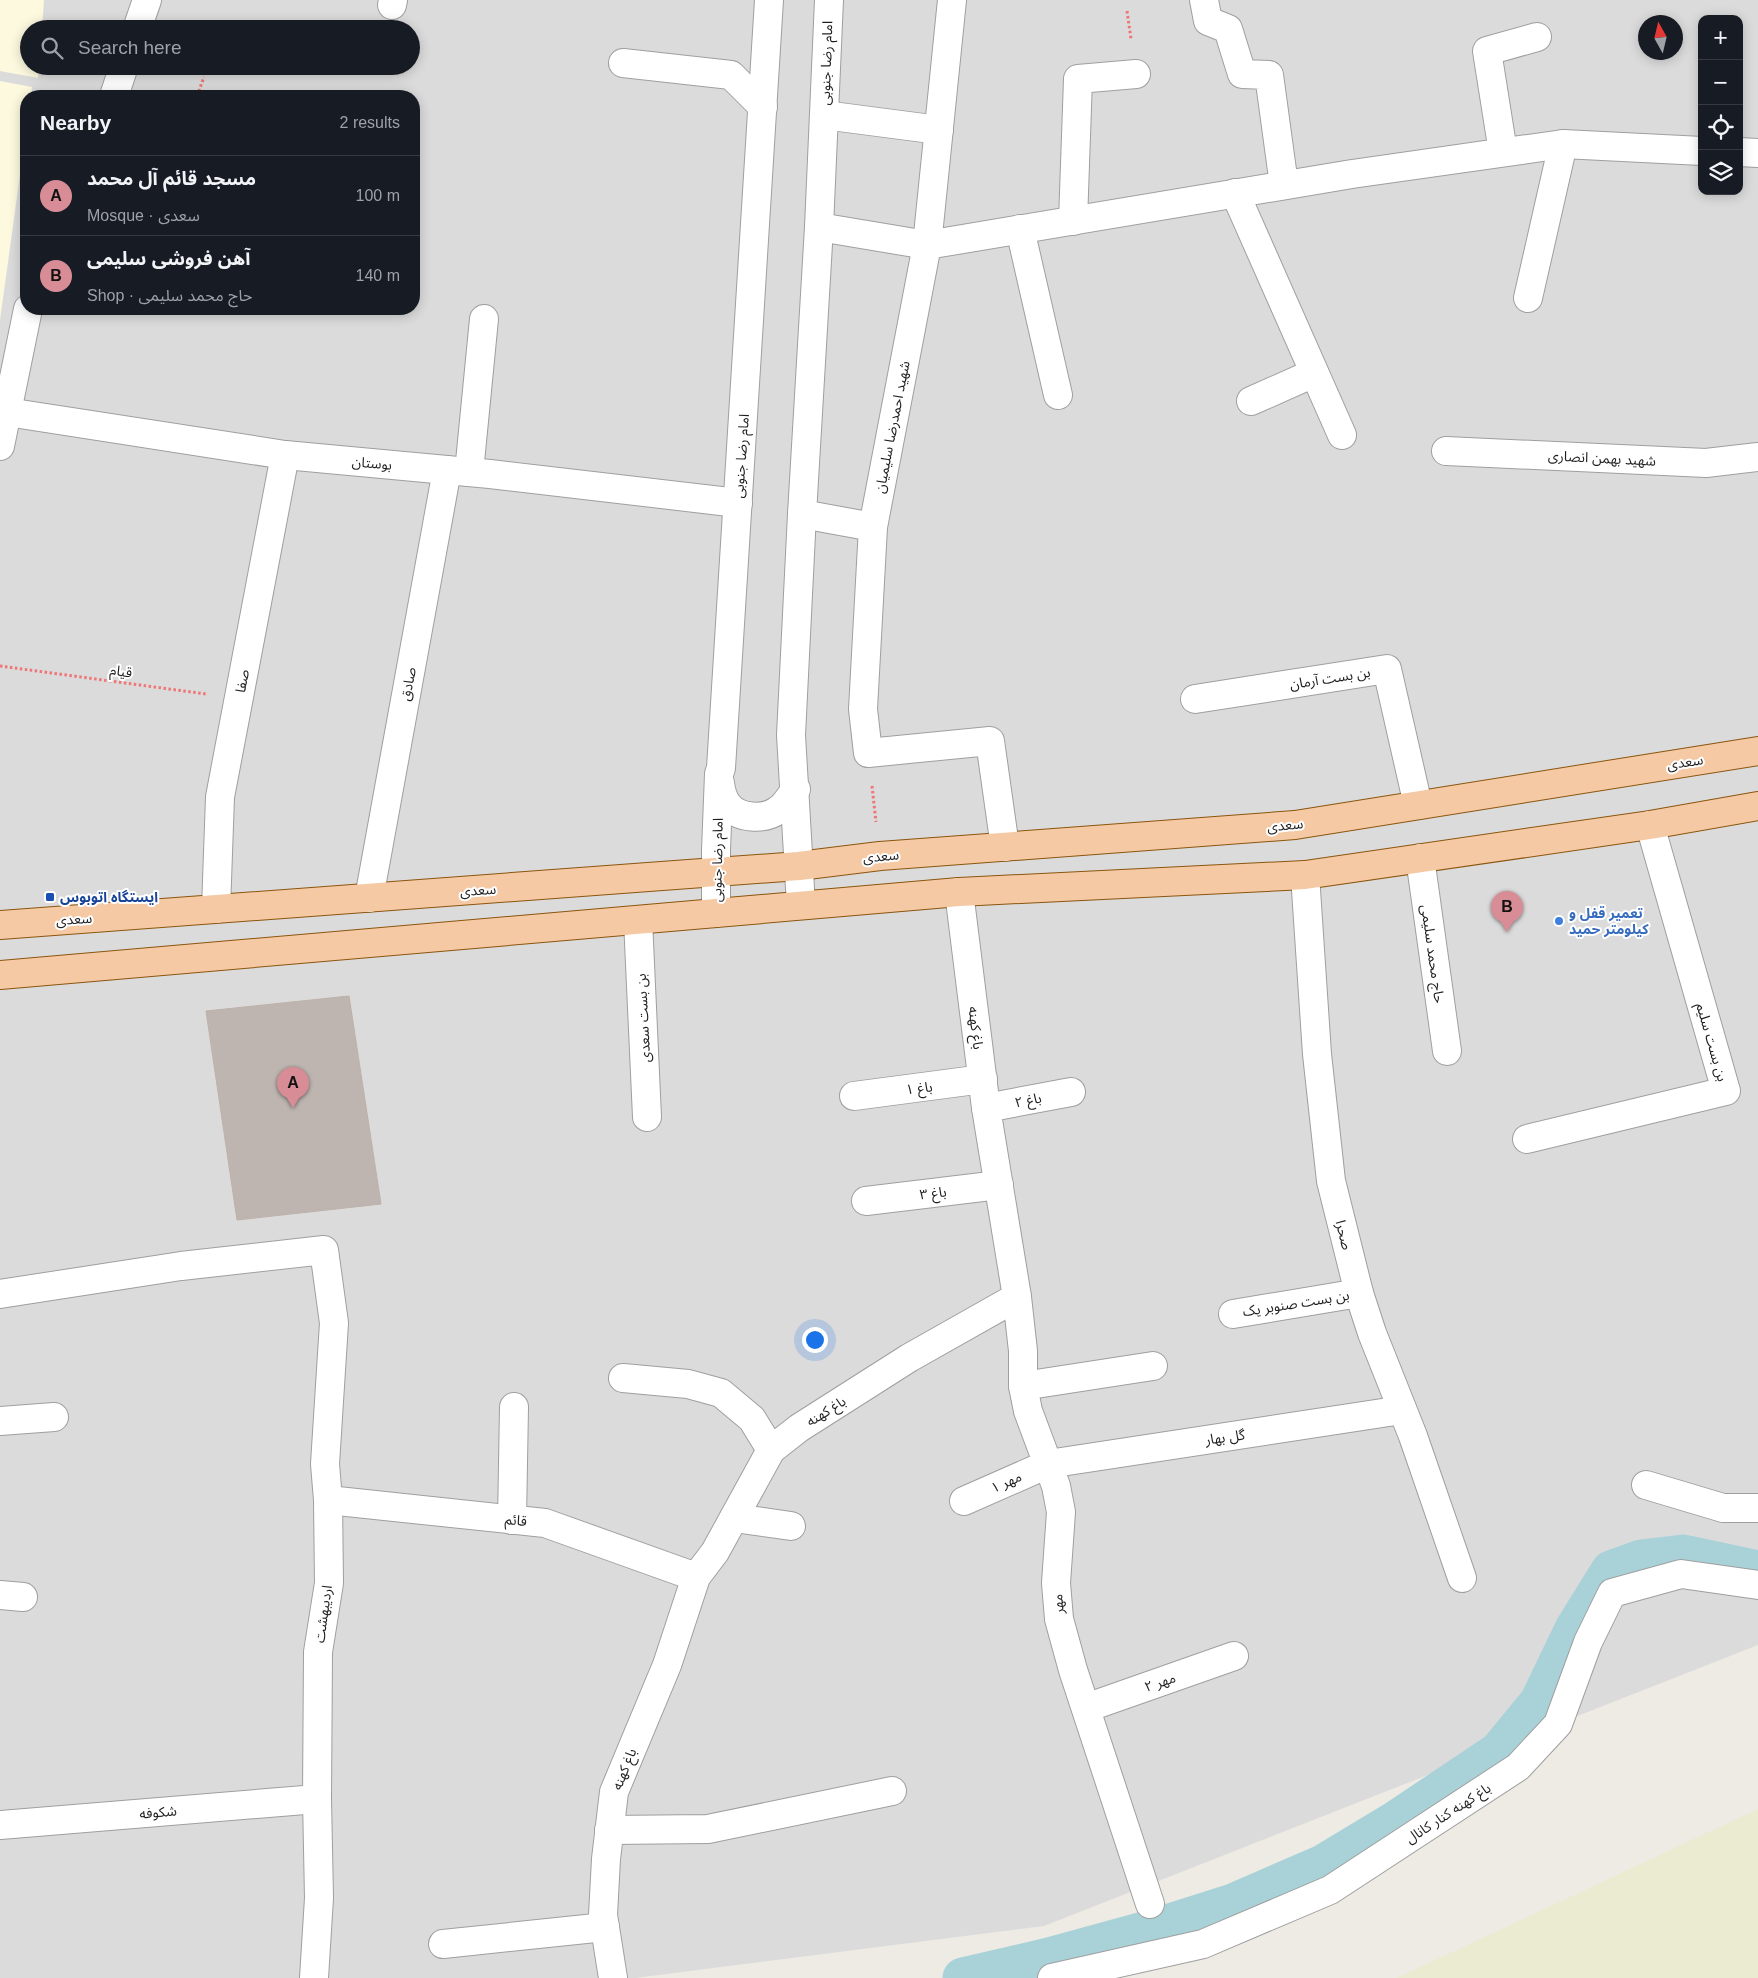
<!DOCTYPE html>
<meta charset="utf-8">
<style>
body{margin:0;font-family:Helvetica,"Noto Sans Arabic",sans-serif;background:#242831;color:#f1f3f6}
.controls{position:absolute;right:15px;top:15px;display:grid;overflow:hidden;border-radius:10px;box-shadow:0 2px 12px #0003}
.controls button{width:45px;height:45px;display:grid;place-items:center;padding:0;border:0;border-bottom:1px solid #363941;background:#171b24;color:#f1f3f6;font:25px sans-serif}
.compass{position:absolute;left:1638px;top:15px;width:45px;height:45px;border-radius:50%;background:#171b24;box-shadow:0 2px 12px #0003;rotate:352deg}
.you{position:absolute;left:814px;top:1339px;width:18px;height:18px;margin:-12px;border:4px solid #fff;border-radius:50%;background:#1a73e8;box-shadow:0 0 0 8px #1a73e833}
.badge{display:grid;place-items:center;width:32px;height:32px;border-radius:50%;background:#d88d96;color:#111;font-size:16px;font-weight:700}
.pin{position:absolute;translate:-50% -41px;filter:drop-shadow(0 1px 2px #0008)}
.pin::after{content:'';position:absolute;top:26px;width:18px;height:15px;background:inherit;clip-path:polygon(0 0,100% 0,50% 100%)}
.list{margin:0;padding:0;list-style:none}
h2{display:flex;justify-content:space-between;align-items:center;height:65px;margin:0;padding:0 20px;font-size:21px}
h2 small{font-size:16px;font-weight:400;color:#9ea1a6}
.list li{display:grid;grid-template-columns:32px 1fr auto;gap:15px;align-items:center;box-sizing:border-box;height:80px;padding:0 20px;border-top:1px solid #363941}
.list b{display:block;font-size:19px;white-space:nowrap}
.list p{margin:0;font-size:16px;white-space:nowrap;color:#9ea1a6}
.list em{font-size:16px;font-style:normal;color:#9ea1a6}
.icon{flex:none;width:28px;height:28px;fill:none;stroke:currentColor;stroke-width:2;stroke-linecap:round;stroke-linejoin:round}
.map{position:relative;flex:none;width:1758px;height:1978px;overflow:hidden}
.search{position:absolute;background:#171b24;box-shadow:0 2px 12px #0003;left:20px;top:20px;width:400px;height:55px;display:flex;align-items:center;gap:12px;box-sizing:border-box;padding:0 18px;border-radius:28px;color:#9ea1a6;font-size:19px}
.panel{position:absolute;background:#171b24;box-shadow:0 2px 12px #0003;left:20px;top:90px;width:400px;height:225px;border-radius:20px}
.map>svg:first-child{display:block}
.residential{fill:#dcdbdb;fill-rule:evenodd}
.education{fill:#fcf9df}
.farmland{fill:#ebebd1}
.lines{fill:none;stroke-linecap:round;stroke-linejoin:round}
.canal{stroke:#a8d2d8;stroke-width:41}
.building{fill:#beb5b1;stroke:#beb0a8}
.minor-casing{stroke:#9f9f9f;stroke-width:30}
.major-casing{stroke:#8b550d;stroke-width:30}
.path{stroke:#ee7676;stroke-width:3;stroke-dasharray:2.5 2.5;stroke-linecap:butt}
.minor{stroke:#fff;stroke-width:28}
.major{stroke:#f4c9a4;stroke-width:28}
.transit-dot{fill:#1a4fb4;stroke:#fff;stroke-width:2}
.shop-dot{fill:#3f7fe0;stroke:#fff;stroke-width:2}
.labels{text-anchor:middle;stroke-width:4;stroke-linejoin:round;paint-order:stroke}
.street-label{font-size:14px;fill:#1e1e1e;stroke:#fff}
.transit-label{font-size:14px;font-weight:bold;fill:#164399;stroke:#fff;text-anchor:start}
.shop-label{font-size:14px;font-weight:bold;fill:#366cbe;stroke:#fff;text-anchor:start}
</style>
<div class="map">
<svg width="1758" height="1978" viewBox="0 0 1758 1978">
<rect width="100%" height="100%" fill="#eeeae4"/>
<path class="residential" d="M0,0H1758V1645L1044,1926L635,1978H0ZM1702,19H1739V191H1702ZM1646,22H1676V52H1646ZM29,29H411V66H29ZM26,96H414V309H26Z"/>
<g class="education">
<path d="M0,0H44L42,29H29V66H39L38,78L0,71Z"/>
<path d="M0,81L32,87L31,96H26V131L0,320Z"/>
</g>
<path class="farmland" d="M1758,1809V1978H1397Z"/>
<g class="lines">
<path class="canal" d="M963,1978L1049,1958L1151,1930L1233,1904L1323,1865L1396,1821L1499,1752L1540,1702L1575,1629L1611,1571L1641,1560L1683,1555L1758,1571"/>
</g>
<path class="building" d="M349,996L381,1204L237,1220L206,1011Z"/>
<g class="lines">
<defs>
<g id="minor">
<path d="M952,0L927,245L873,527L863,709L868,753L990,741L1005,847"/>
<path d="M1204,0L1208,21L1228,29L1242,74L1269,75L1284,185"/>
<path d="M392,5L393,0"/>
<path d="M137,29L147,0"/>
<path d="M623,63L731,75L763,107"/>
<path d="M114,96L124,66"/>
<path d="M824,115L939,130"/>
<path d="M1503,152L1487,51L1537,37"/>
<path d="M1739,152L1758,153"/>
<path d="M1235,193L1342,435"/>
<path d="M1073,221L1078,79L1136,74"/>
<path d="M819,227L927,245L1352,174L1563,144L1702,151"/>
<path d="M1020,229L1058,395"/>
<path d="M1528,298L1563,144"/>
<path d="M1251,401L1314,373"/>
<path d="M7,412L285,455L490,474L738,503"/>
<path d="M0,446L28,309"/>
<path d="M1446,451L1706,463L1758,457"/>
<path d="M469,472L484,319"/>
<path d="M802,514L873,527"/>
<path d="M1195,699L1387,669L1418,805"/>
<path d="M720,783C721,791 723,799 728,805C738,819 765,820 778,810C785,806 791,795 796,789"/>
<path d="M1420,858L1447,1051"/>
<path d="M1305,875L1317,1054L1331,1181L1359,1293L1372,1333L1413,1436L1462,1578"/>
<path d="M959,892L986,1108L1017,1297L1023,1351V1386L1028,1411L1056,1486L1061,1512L1056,1583L1059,1619L1073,1670L1150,1904"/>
<path d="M369,898L447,470"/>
<path d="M801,905L791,735L802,514L819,227L829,0"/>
<path d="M216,909L220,797L285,455"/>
<path d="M716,913V850L719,774L721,768L769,0"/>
<path d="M638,920L647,1117"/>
<path d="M854,1096L983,1079"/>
<path d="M986,1108L1071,1092"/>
<path d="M1527,1139L1726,1091L1650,825"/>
<path d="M866,1201L999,1185"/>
<path d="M0,1294L181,1266L324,1250L334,1323L325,1464L328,1500L329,1583L318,1652L317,1799L319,1898L314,1978"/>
<path d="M1233,1314L1359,1293"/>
<path d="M623,1378L688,1384L721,1393L752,1419L771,1450"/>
<path d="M1023,1386L1153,1366"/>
<path d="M0,1421L54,1417"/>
<path d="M1646,1485L1723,1508H1758"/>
<path d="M328,1500L545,1523L696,1577"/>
<path d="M964,1501L1048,1464L1402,1410"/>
<path d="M734,1518L791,1526"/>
<path d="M512,1520L514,1407"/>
<path d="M0,1595L23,1597"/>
<path d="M1086,1708L1234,1656"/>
<path d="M0,1825L317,1799"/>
<path d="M609,1830L708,1829L892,1791"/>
<path d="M443,1944L605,1927"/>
<path d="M613,1978L603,1915L606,1859L614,1792L667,1665L696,1577L715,1552L771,1450L799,1428L909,1358L1017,1297"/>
<path d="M1052,1978L1203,1944L1330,1890L1518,1767L1558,1724L1588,1642L1612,1593L1681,1574L1758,1585"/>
</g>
<g id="major">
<path d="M0,925L716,872L799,866L880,856L1295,825L1758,751"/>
<path d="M0,975L959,892L1305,875L1650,825L1758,806"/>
</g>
</defs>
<use href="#minor" class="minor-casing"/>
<use href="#major" class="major-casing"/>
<g class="path">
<path d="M1127,11L1131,39"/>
<path d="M197,96L204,77"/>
<path d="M0,666L206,694"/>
<path d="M872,786L876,822"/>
</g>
<use href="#minor" class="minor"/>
<use href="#major" class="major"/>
</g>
<rect class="transit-dot" x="45" y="892" width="10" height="10" rx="2.5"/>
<circle class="shop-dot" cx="1559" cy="921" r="5"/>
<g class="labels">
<g class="street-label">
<text transform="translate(826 63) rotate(-88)" y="5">امام رضا جنوبی</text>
<text transform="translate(892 427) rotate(-79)" y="5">شهید احمدرضا سلیمیان</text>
<text transform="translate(741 456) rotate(-86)" y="5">امام رضا جنوبی</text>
<text transform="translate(1602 458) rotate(3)" y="5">شهید بهمن انصاری</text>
<text transform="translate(372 463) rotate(5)" y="5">بوستان</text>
<text transform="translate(121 671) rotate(8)" y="5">قیام</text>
<text transform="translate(1330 678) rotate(-9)" y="5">بن بست آرمان</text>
<text transform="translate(242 681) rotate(-79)" y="5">صفا</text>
<text transform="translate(408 684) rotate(-80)" y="5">صادق</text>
<text transform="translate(1685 762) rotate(-9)" y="5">سعدی</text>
<text transform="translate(1285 825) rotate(-6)" y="5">سعدی</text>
<text transform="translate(881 856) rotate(-5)" y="5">سعدی</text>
<text transform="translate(717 860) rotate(-89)" y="5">امام رضا جنوبی</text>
<text transform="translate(478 890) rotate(-4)" y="5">سعدی</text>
<text transform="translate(74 919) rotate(-4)" y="5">سعدی</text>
<text transform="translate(1433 954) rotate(82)" y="5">حاج محمد سلیمی</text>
<text transform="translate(643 1018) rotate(-93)" y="5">بن بست سعدی</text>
<text transform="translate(976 1028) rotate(83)" y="5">باغ کهنه</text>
<text transform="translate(1712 1042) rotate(74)" y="5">بن بست سلیم</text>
<text transform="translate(919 1088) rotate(-7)" y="5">باغ ۱</text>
<text transform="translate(1028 1100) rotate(-11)" y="5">باغ ۲</text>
<text transform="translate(933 1193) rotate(-7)" y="5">باغ ۳</text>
<text transform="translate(1344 1235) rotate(76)" y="5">صحرا</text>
<text transform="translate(1296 1303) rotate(-9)" y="5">بن بست صنوبر یک</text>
<text transform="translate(826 1411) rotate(-32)" y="5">باغ کهنه</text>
<text transform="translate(1225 1437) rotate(-8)" y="5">گل بهار</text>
<text transform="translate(1006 1482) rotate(-24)" y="5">مهر ۱</text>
<text transform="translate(516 1520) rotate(5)" y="5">قائم</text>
<text transform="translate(1058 1604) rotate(-95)" y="5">مهر</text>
<text transform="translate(323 1614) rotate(-82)" y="5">اردیبهشت</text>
<text transform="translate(1160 1682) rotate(-19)" y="5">مهر ۲</text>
<text transform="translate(624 1769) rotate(-68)" y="5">باغ کهنه</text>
<text transform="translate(158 1812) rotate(-5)" y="5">شکوفه</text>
<text transform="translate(1448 1813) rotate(-33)" y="5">باغ کهنه کنار کانال</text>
</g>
<g class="transit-label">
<text x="60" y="902">ایستگاه اتوبوس</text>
</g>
<g class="shop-label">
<text x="1569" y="918">تعمیر قفل و<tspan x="1569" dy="16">کیلومتر حمید</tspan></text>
</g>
</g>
</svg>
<div class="controls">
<button>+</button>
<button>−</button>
<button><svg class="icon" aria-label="locate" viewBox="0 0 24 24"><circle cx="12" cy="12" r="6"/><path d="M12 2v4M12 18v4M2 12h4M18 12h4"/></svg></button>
<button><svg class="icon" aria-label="layers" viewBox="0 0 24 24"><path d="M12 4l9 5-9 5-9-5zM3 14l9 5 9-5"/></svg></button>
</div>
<svg class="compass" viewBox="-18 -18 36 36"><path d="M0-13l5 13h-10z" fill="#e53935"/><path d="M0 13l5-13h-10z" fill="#9ea1a6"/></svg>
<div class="you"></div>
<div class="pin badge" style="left:293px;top:1108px">A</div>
<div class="pin badge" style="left:1507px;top:932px">B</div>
<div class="search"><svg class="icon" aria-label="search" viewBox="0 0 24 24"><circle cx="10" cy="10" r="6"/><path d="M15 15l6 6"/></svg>Search here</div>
<section class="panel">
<h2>Nearby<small>2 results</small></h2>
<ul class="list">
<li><span class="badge">A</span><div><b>مسجد قائم آل محمد</b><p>Mosque · سعدی</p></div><em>100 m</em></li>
<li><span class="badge">B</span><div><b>آهن فروشی سلیمی</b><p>Shop · حاج محمد سلیمی</p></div><em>140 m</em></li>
</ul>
</section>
</div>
